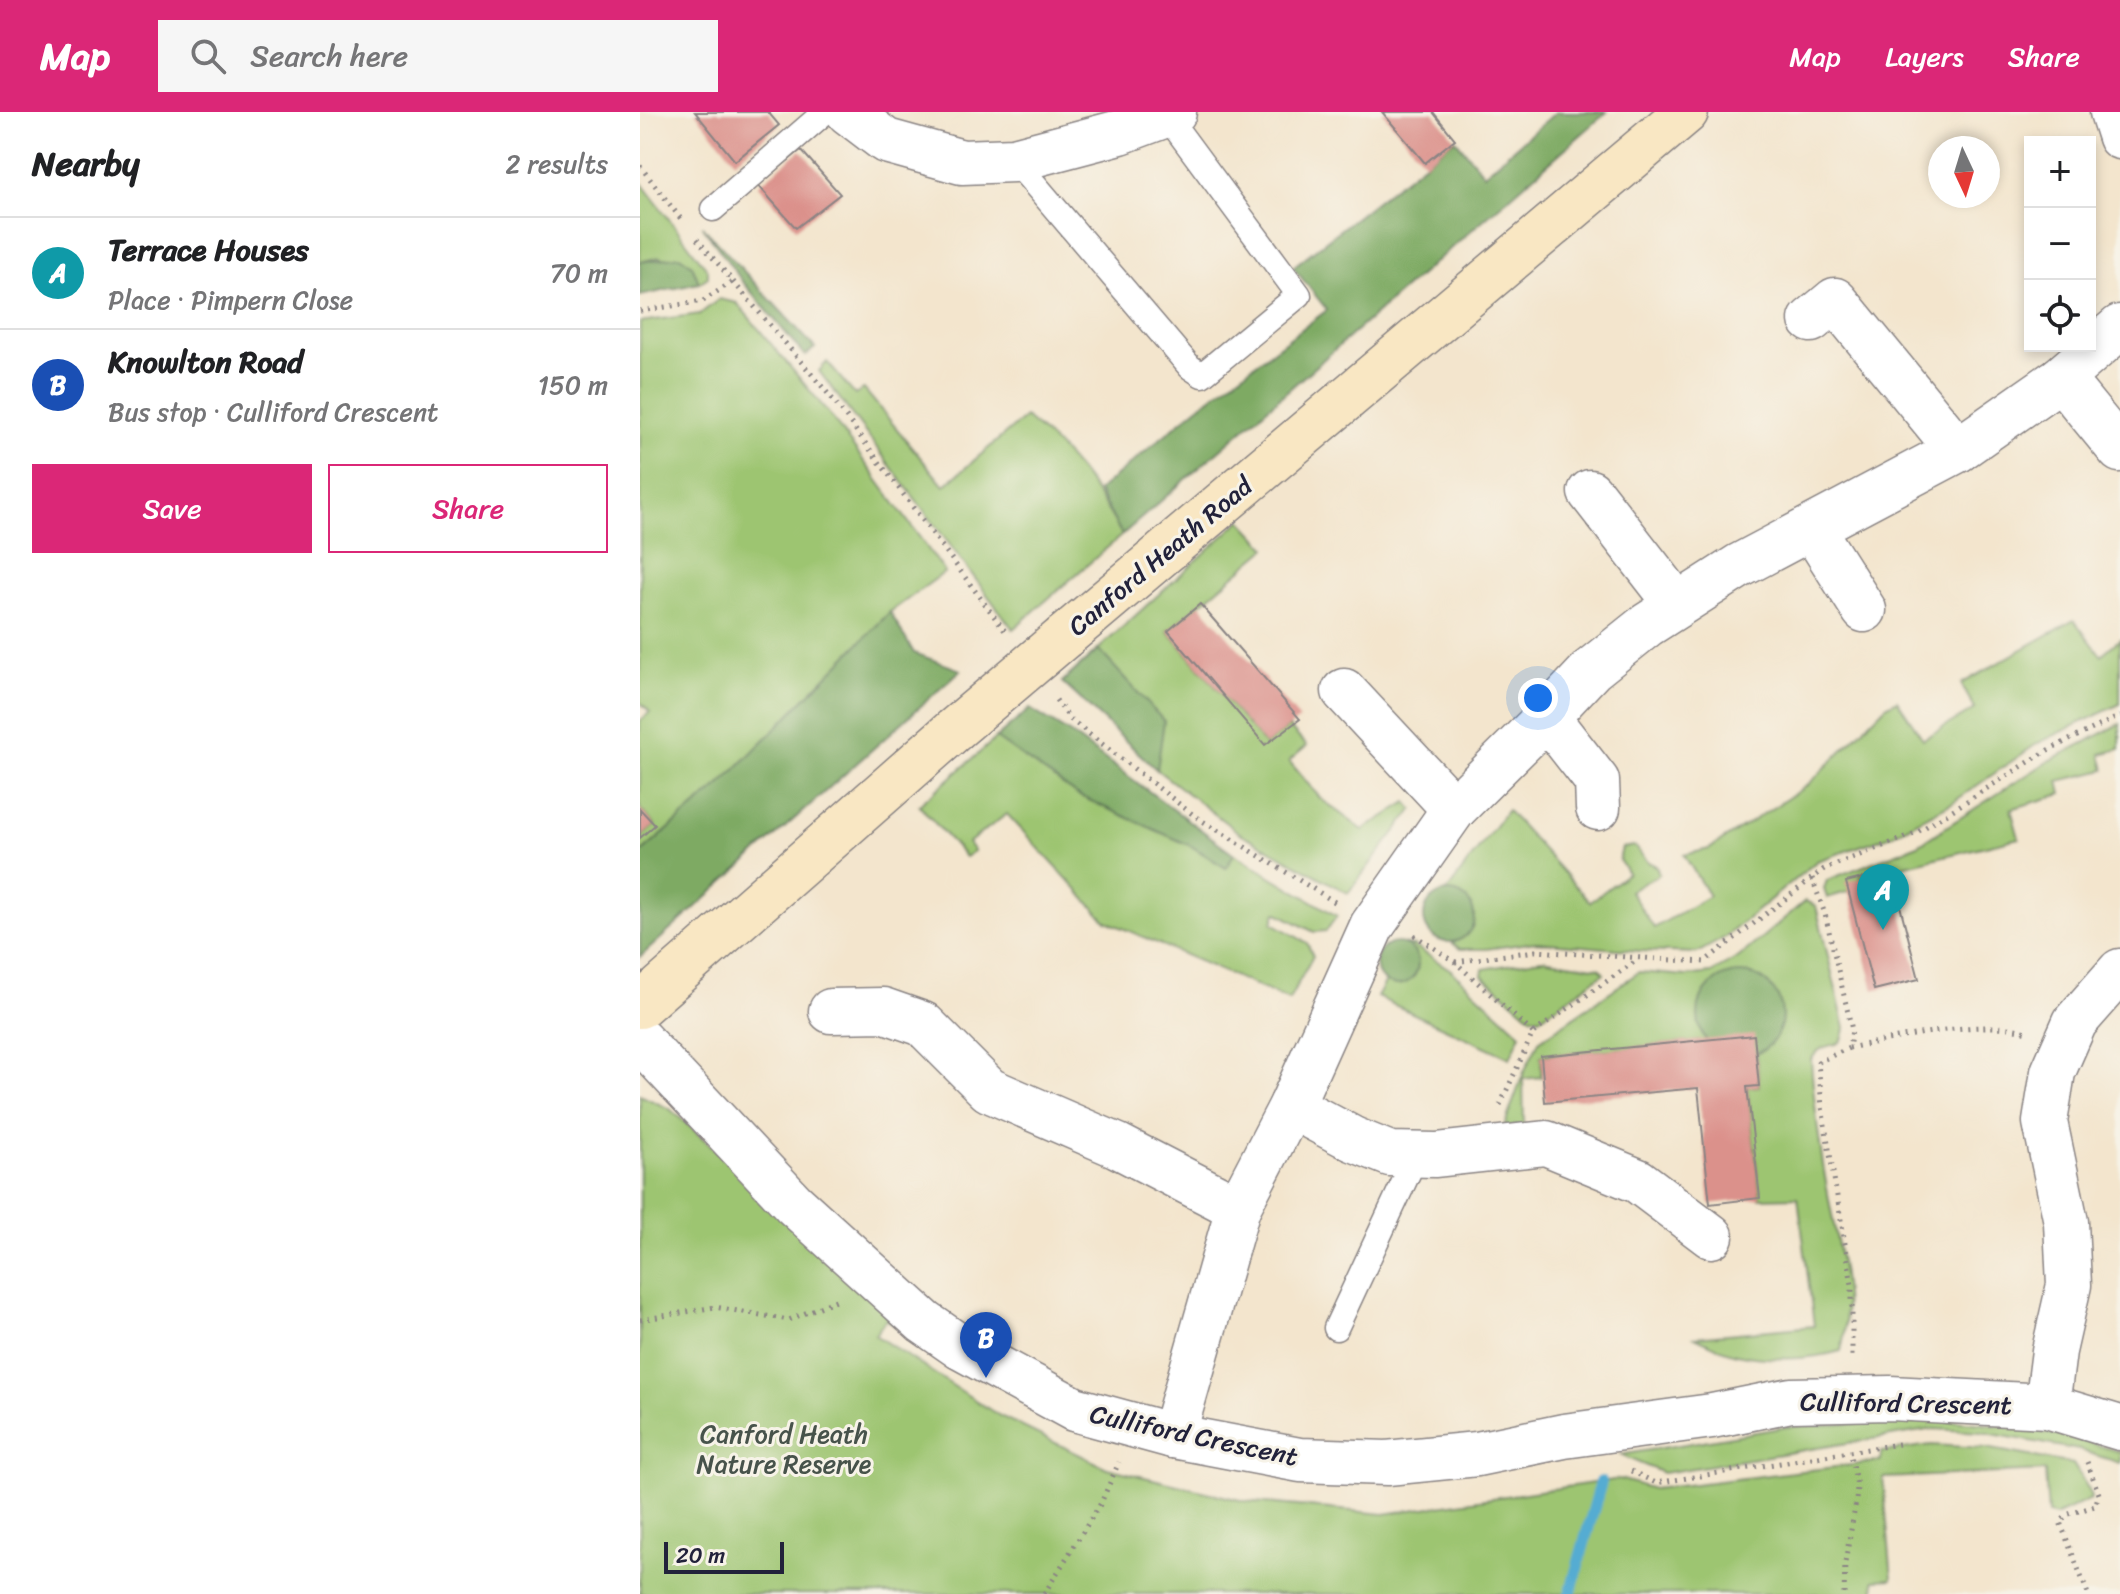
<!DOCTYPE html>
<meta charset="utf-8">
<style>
body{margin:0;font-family:Sriracha,sans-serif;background:#f6f6f6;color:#202124}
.controls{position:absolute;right:24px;top:24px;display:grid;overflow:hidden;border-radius:0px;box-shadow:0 4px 12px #0003}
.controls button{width:72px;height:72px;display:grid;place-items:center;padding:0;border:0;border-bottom:2px solid #e0e0e0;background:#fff;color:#202124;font:40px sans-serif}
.compass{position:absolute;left:1288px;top:24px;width:72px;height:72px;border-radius:50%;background:#fff;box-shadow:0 4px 12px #0003;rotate:176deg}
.scale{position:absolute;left:24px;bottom:20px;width:120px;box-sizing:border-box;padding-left:8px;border:4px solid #22223b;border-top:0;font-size:22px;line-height:28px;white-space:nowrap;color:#22223b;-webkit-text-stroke:6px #f7f3e8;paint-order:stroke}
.you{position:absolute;left:898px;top:586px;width:28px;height:28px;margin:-20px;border:6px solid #fff;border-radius:50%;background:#1a73e8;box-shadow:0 0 0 12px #1a73e833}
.badge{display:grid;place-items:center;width:52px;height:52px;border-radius:50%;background:#db2777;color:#fff;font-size:26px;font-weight:700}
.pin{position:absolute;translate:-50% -66px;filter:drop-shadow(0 2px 4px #0008)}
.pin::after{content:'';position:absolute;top:42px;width:28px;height:24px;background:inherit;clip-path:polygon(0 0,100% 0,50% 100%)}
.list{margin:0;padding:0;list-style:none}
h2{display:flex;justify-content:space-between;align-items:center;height:104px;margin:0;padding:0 32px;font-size:34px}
h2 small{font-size:26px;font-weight:400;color:#757577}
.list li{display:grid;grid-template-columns:52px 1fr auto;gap:24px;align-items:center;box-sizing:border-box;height:112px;padding:0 32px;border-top:2px solid #e0e0e0}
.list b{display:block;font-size:30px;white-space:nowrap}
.list p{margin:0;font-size:26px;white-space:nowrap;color:#757577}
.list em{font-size:26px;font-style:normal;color:#757577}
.actions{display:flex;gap:16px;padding:24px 32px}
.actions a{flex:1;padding:18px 0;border:2px solid #db2777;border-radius:0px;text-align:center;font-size:28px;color:#db2777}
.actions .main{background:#db2777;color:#fff}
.icon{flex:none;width:44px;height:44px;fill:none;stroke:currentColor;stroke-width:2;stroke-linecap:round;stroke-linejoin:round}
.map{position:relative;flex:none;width:1480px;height:1482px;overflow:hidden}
header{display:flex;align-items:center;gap:48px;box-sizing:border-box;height:112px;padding:0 40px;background:#db2777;color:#fff}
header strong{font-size:38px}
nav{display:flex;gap:44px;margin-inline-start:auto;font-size:28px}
.search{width:560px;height:72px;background:#f6f6f6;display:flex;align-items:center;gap:20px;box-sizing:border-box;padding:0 28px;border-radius:0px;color:#757577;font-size:30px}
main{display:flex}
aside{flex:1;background:#fff}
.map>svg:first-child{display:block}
.green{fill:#9dc571;stroke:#607456;stroke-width:2}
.forest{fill:#7eaa63;stroke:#50664f;stroke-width:2}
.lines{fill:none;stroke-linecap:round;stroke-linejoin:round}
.stream{stroke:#55acd2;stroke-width:12}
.building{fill:#db918b}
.lane-casing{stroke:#8a8484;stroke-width:27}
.street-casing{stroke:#8a8484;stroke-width:47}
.secondary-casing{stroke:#8a8484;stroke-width:47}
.path{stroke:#8a8484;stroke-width:5;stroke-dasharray:2 6;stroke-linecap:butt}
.lane{stroke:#fff;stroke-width:24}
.street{stroke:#fff;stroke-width:44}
.secondary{stroke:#f9e7c3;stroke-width:44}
.secondary-bridge-casing{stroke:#8a8484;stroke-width:47;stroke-linecap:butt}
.secondary-bridge{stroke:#f9e7c3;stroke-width:44}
.labels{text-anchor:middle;stroke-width:6;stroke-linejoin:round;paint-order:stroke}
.street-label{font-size:26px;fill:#22223b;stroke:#f7f3e8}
.park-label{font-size:26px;fill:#47534b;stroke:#f7f3e8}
</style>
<header>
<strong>Map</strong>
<div class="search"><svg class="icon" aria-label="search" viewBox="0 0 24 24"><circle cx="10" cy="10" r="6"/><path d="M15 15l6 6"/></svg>Search here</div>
<nav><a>Map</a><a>Layers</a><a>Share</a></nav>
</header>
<main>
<aside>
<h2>Nearby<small>2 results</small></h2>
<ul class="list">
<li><span class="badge" style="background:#0f9aa8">A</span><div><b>Terrace Houses</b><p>Place · Pimpern Close</p></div><em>70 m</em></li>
<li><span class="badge" style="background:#1a4fb4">B</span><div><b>Knowlton Road</b><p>Bus stop · Culliford Crescent</p></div><em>150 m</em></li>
</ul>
<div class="actions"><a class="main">Save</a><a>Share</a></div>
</aside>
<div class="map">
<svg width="1480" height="1482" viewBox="0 0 1480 1482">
<rect width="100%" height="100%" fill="#f7f3e8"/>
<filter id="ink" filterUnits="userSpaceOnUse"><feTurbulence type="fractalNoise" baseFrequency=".0125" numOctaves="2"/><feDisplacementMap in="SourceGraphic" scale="16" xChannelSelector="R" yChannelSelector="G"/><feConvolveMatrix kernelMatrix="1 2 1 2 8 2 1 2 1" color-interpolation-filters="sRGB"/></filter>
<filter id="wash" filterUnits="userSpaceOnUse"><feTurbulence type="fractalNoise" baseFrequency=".006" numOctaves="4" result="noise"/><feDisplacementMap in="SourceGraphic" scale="32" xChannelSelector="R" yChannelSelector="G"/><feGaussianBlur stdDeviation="1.8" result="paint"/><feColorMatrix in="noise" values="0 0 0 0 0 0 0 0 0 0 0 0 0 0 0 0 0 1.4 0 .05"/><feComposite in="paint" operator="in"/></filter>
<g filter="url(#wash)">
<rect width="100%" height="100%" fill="#f3e5cd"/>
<g class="green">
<path d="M0,69L68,158V165L59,171L52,153L19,145L0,150Z"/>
<path d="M79,187L97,191L187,299L305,460L250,500L81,672L0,742V726L15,713L0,697V609L10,600L0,590V210L60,202Z"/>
<path d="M187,250L215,283L224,277L304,374L385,305C429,340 455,374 482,423L373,517L179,259Z"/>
<path d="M601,408L627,436L528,519L625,633L649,615L667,634L649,649L681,687L723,718L767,690L773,697L708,781L598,720L517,658L422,570Z"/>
<path d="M1434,508L1461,543L1480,527V592L1398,631L1312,691L1252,723L1177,749L1084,826L1057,841L1000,839L896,830L846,837H820L785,809L867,698L950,790L988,761L979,748L982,736L994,734L1008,750L1016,754L1019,762L990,779L1014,816L1069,784L1044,743L1069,737L1168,673L1246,594L1257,588L1283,627L1335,597L1321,572Z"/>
<path d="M390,597L432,623L594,742L697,804L686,819L674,820L636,800L633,811L667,831L673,844L649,888L466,809L367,702L328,731L334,739L325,745L279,693Z"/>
<path d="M1480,612V637L1461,642L1465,658L1419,669L1422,682L1371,697L1379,726L1221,764L1224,775L1187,786L1184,777L1187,768L1278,733L1407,650Z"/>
<path d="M1165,789L1176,794L1205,916C1202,938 1194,929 1181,937C1177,939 1174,944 1171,947C1174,996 1181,1045 1190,1093C1199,1141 1213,1191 1201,1239C1169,1248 1128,1249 1096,1242C1082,1239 1068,1231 1055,1225L1174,1214L1158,1085L1120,1086L1107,975L1119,974L1114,924L901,944V965L883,967L884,1013L864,1015L884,960L899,929L999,860L1047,864L1071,861L1099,845Z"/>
<path d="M767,833L774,834L811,858L881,922L870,946L737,885Z"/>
<path d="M902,847L960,856L964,861L900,906L890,904L842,863L843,857Z"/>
<path d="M0,983L30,997L208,1155L262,1219L246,1207L235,1223L358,1303L467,1356L604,1389L744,1402L980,1367L1013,1377L1212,1353L1241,1349V1340L1291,1333L1346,1336L1433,1352L1449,1378L1451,1387L1415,1404L1408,1402L1405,1359L1243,1366L1252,1467L1234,1468L1235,1482H0Z"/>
<path d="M1289,1307C1355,1312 1418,1319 1480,1340V1351L1439,1338L1341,1320L1294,1317L1023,1361L980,1343L1146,1315Z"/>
</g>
<g class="forest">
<path d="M916,0H967L482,423L458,379L557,296L687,198L653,155L815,27L844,62Z"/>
<path d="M62,114L175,236L165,244L102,169Z"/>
<path d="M40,144L52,153L59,171L0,184V150Z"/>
<path d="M250,500L274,541L321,558L0,845V742L81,672Z"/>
<path d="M459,538L524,609L517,658L422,570Z"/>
<path d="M390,597L432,623L594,742L586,756L551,734L437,683L356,626Z"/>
<circle cx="809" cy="805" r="25"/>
<circle cx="757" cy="852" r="21"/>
<circle cx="1100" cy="903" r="42"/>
</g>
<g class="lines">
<path class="stream" d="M930,1482L961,1370"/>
</g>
<g id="blocks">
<g class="building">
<path d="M55,0H128L139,13L95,49Z"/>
<path d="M742,0H793L815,27L785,51Z"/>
<path d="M161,38L200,82L156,116L118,73Z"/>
<path d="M560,492L660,607L625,633L528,519Z"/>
<path d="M0,697L15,713L0,726Z"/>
<path d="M1251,759L1279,867L1234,878L1206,770Z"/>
<path d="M1114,923L1119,974L1107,975L1120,1086L1070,1092L1058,976L905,990L901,944Z"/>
</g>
</g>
</g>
<g filter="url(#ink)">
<use href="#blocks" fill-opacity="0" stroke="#8a8484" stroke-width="2"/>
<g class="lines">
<defs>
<g id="lane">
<path d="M374,48L550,255L562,263L659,183L526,3"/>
<path d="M73,97L185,0"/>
<path d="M696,1216L777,1042"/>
</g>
<g id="street">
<path d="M208,0L246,29L322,50L374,48L480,20L534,0"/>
<path d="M1472,0L1480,25"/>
<path d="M1171,208L1195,188L1318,338"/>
<path d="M1421,266L1480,338"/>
<path d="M950,380L1037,492"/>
<path d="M1172,416L1224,498"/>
<path d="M704,579L814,697"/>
<path d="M907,605L957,669L958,696"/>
<path d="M191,899L243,898L283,912L349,978L478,1034L598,1096"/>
<path d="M0,928L154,1092L284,1210L320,1235L434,1297L533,1324L660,1348L747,1351L837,1342L924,1324L1072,1304L1151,1288L1250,1286L1407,1294L1480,1316"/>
<path d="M651,994L713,1027L750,1042L796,1043L906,1031L998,1069L1071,1124"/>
<path d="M1407,1294L1414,1239L1429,1173L1426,1110L1405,1010L1413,960L1435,910L1480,859"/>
<path d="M533,1324L598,1096L651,994L732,814L814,697L907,605L952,557L1007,513L1099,454L1318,338L1421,266L1480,215"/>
</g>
<g id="secondary">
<path d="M424,525L1046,0"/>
<path d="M0,894L314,618"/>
</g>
</defs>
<use href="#lane" class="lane-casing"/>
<use href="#street" class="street-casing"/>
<use href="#secondary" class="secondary-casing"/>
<g class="path">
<path d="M0,54L41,107"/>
<path d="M57,127L191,285L365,519"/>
<path d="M0,199L63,189L92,170"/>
<path d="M416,588L430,607L556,705L698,792"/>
<path d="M1172,766L1185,802L1212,918L1209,936L1178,950L1182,995L1212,1173V1244"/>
<path d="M774,823L815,850L893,921"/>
<path d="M815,850L895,839L1064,850L1184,757L1276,721L1408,638L1480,604"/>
<path d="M1209,936C1253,927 1345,905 1386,920"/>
<path d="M860,993L893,921L997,848"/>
<path d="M0,1208L75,1195L149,1208L196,1188"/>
<path d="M1447,1350L1459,1382L1455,1394L1429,1402L1420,1410L1448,1482"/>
<path d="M991,1359L1016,1371L1259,1332"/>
<path d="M404,1482L461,1391L479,1350"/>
<path d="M1204,1482L1205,1451L1216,1390L1217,1373L1209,1340"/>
</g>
<use href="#lane" class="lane"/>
<use href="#street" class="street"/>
<use href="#secondary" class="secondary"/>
<defs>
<path id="secondary-bridge" d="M314,618L424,525"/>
</defs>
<use href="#secondary-bridge" class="secondary-bridge-casing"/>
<use href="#secondary-bridge" class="secondary-bridge"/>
</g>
</g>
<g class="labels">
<g class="street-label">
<text transform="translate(520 444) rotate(-40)" y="9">Canford Heath Road</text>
<text transform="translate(1266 1291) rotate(1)" y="9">Culliford Crescent</text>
<text transform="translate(554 1323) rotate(12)" y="9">Culliford Crescent</text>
</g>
<g class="park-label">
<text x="144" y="1331">Canford Heath<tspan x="144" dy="30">Nature Reserve</tspan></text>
</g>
</g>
</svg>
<div class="controls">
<button>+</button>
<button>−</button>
<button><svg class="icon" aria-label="locate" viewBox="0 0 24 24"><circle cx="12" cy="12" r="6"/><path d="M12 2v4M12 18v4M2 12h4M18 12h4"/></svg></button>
</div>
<svg class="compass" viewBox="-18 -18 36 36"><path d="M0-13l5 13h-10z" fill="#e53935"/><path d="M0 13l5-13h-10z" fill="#757577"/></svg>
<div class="scale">20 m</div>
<div class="you"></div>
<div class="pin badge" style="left:1243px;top:818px;background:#0f9aa8">A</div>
<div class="pin badge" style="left:346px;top:1266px;background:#1a4fb4">B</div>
</div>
</main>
